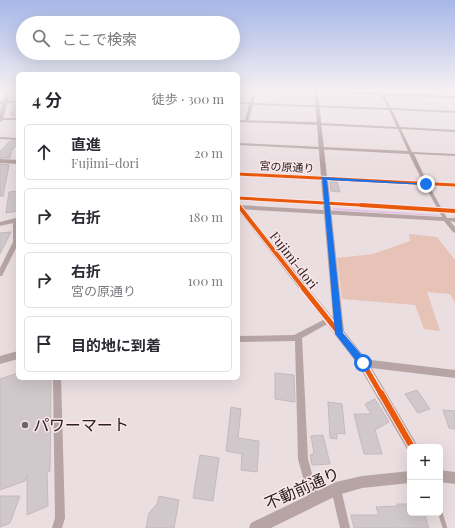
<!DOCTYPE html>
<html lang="ja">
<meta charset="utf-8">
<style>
body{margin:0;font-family:"Playfair Display","Noto Sans JP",serif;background:#f7f7f7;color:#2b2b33}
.controls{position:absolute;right:12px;bottom:12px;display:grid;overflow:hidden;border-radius:6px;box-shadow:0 4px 16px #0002}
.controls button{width:36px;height:36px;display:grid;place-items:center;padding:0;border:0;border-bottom:1px solid #e1e1e2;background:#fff;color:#2b2b33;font:20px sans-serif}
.stop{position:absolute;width:12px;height:12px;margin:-9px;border:3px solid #1a73e8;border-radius:50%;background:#fff}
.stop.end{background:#1a73e8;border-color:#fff;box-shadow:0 1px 4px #0008}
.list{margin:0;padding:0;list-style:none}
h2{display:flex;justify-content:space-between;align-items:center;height:52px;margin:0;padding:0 16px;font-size:17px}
h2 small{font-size:13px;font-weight:400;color:#7c7c81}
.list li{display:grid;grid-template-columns:26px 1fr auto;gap:12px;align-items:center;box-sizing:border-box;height:56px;margin:0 8px 8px;padding:0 8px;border:1px solid #e1e1e2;border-radius:6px}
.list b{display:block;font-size:15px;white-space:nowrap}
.list p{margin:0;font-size:13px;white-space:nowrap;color:#7c7c81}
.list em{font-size:13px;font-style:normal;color:#7c7c81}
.icon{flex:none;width:22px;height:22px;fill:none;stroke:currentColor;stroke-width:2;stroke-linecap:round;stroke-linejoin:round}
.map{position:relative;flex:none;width:455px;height:528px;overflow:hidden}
.search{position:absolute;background:#fff;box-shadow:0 4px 16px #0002;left:16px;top:16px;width:224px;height:44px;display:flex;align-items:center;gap:10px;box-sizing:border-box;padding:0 14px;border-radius:22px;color:#7c7c81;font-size:15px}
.panel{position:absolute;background:#fff;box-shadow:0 4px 16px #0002;left:16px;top:72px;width:224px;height:308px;border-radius:6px}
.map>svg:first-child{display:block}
.green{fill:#e7c2b6}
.water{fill:#e3bce8}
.building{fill:#d0c8cb;stroke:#c3babd}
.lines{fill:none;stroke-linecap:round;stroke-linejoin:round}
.service{stroke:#b7a5a5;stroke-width:4.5}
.minor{fill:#b7a5a5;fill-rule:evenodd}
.tertiary{fill:#b7a5a5;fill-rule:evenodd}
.cycleway-far3-casing{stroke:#fbe7eb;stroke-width:5}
.cycleway-far2-casing{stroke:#fbe7eb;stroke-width:6}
.cycleway-far1-casing{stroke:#fbe7eb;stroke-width:8}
.cycleway-casing{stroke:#fbe7eb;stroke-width:8}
.cycleway-far3{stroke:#e8590c;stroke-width:3}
.cycleway-far2{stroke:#e8590c;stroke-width:4}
.cycleway-far1{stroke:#e8590c;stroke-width:5}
.cycleway{stroke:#e8590c;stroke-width:6}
.route{fill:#1a73e8}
.poi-dot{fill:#6d6466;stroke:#fbe7eb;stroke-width:1.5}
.labels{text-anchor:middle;stroke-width:3;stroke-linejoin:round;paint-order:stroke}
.far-street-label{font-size:11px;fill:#292224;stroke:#fbe7eb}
.street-label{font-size:13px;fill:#292224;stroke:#fbe7eb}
.near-poi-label{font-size:16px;fill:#292224;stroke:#fbe7eb;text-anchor:start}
.near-street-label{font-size:16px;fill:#292224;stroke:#fbe7eb}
</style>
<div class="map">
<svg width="455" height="528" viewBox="0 0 455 528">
<rect width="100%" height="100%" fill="#eadee1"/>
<path class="green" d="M409,234L437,237L455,260V302L450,294L427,292L440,331L424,329L415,305L342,299L337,258L373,254L410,241Z"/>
<path class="water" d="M333,208L438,215L439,216L334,210Z"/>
<g class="building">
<path d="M14,104H18V116H11Z"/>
<path d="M10,141H18V144L12,150L10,158H0V151Z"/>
<path d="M0,164L9,165L3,196H0Z"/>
<path d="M330,182H337L340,192L331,191Z"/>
<path d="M18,191V211L6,213L9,192Z"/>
<path d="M11,232L0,254V233Z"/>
<path d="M18,373V378H51L50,471L47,472L48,506L27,515V475L25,481L0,490V379Z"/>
<path d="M275,373L294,375L295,402L275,399Z"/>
<path d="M417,390L430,409L418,413L405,394Z"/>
<path d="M375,399L389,422L375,430L382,454H364L354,414H371L365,404Z"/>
<path d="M328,402L342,404L345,434L337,433V439L330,438Z"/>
<path d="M231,407L241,409L238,438L259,441L257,472L241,470L242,454L226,451Z"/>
<path d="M443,410L455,411V429L449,428Z"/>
<path d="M323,435L330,464L312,465L310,455L314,453L311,436Z"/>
<path d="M200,455L219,458L213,501L193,498Z"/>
<path d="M0,496H20L10,523L0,527Z"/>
<path d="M159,496L179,500L174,528H146L149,513L157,504Z"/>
<path d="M397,504H410V513H424L429,528H354L351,515H379L376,507L398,506Z"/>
</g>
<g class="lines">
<path class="service" d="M440,512L445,528"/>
<g class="minor">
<path d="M254,91H257L253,103L388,108L379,91H382L391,108L455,111V113L392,110L400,127L455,130V132L401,129L412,152L455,154V156L414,154L428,184L447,218H455V222L450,221L455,227V233L453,232L444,221L238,209V205L442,217L424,184L409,154L238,145V143L408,151L398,129L319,125L317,124L319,123L397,127L389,110L253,105L248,121L245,122L249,104H238V102L250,103Z"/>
<path d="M410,91H412L415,97H413Z"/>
<path d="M0,137L18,138V140L0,139Z"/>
<path d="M16,218H18V244L2,276H0V268L13,242V223L0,226V222Z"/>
<path d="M329,317L331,318L332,320L331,322L302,338L308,459L319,499L318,503L314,504L310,503L309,499L298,459L295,341L238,342V336L294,335Z"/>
<path d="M18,351V359L0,364V356Z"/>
<path d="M363,359L455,370V378L363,367L360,366L359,363L360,360Z"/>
<path d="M53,378H61L65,518L62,528H52L55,518Z"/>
<path d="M336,484L339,486L341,489L350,528H340L331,489L333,486Z"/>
</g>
<g class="tertiary">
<path d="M6,91H10L8,101L18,100V102L7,104L3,118H18V120H3L0,122V112L2,104H0V102L3,101Z"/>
<path d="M306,91H334L455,96V98L318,93L327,177L455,183V187L328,180L344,331L367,360L416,443L418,447H410V452L408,451L359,366L238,210V203L240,204L333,318L321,180L238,176V172L321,176L317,125L238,122V120L317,122L314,92Z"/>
<path d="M0,159L18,160V164L0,163Z"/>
<path d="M440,470L455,472V484L440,482Z"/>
<path d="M410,471V483L362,488L338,495L271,528H249L251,523L336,482L362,476Z"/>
</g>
<defs>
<g id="cycleway-far3">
<path d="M238,174L455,185"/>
<path d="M238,198L377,206"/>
<path d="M238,205L239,206"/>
</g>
<g id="cycleway-far2">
<path d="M238,205L304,289"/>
<path d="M361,205L455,211"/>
</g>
<path id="cycleway-far1" d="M303,288L363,363L381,394"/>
<path id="cycleway" d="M381,393L412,447"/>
</defs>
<use href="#cycleway-far3" class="cycleway-far3-casing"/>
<use href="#cycleway-far2" class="cycleway-far2-casing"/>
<use href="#cycleway-far1" class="cycleway-far1-casing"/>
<use href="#cycleway" class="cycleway-casing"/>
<use href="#cycleway-far3" class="cycleway-far3"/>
<use href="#cycleway-far2" class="cycleway-far2"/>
<use href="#cycleway-far1" class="cycleway-far1"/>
<use href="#cycleway" class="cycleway"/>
</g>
<linearGradient id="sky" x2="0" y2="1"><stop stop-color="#a6b7e8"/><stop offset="0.55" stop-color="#f6f0f2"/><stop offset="1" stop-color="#f6f0f2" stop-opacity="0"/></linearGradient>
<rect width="455" height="165" fill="url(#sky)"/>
<path class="route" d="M322,177L429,184L426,185L327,180L343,333L366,360L367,363L363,367L360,366L335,334Z"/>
<circle class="poi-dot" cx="25" cy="425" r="4"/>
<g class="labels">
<g class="far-street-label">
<text transform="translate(287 167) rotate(3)" y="4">宮の原通り</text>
</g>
<g class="street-label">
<text transform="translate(294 260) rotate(52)" y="5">Fujimi-dori</text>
</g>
<g class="near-poi-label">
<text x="33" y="431">パワーマート</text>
</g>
<g class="near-street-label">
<text transform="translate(302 488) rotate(-24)" y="6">不動前通り</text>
</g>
</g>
</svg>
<div class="controls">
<button>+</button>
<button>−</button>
</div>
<div class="stop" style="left:363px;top:363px"></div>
<div class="stop end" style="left:426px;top:184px"></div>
<div class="search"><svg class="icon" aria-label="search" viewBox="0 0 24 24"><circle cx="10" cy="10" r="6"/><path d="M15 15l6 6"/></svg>ここで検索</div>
<section class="panel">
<h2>4 分<small>徒歩 · 300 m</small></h2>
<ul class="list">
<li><svg class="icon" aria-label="ahead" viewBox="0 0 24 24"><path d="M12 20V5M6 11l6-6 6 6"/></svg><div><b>直進</b><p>Fujimi-dori</p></div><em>20 m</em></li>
<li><svg class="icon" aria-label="right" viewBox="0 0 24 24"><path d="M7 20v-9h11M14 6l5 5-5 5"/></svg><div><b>右折</b></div><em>180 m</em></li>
<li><svg class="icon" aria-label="right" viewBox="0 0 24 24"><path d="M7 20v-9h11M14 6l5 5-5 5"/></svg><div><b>右折</b><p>宮の原通り</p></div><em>100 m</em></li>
<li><svg class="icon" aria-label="arrive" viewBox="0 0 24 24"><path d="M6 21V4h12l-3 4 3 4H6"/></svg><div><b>目的地に到着</b></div></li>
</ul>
</section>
</div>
